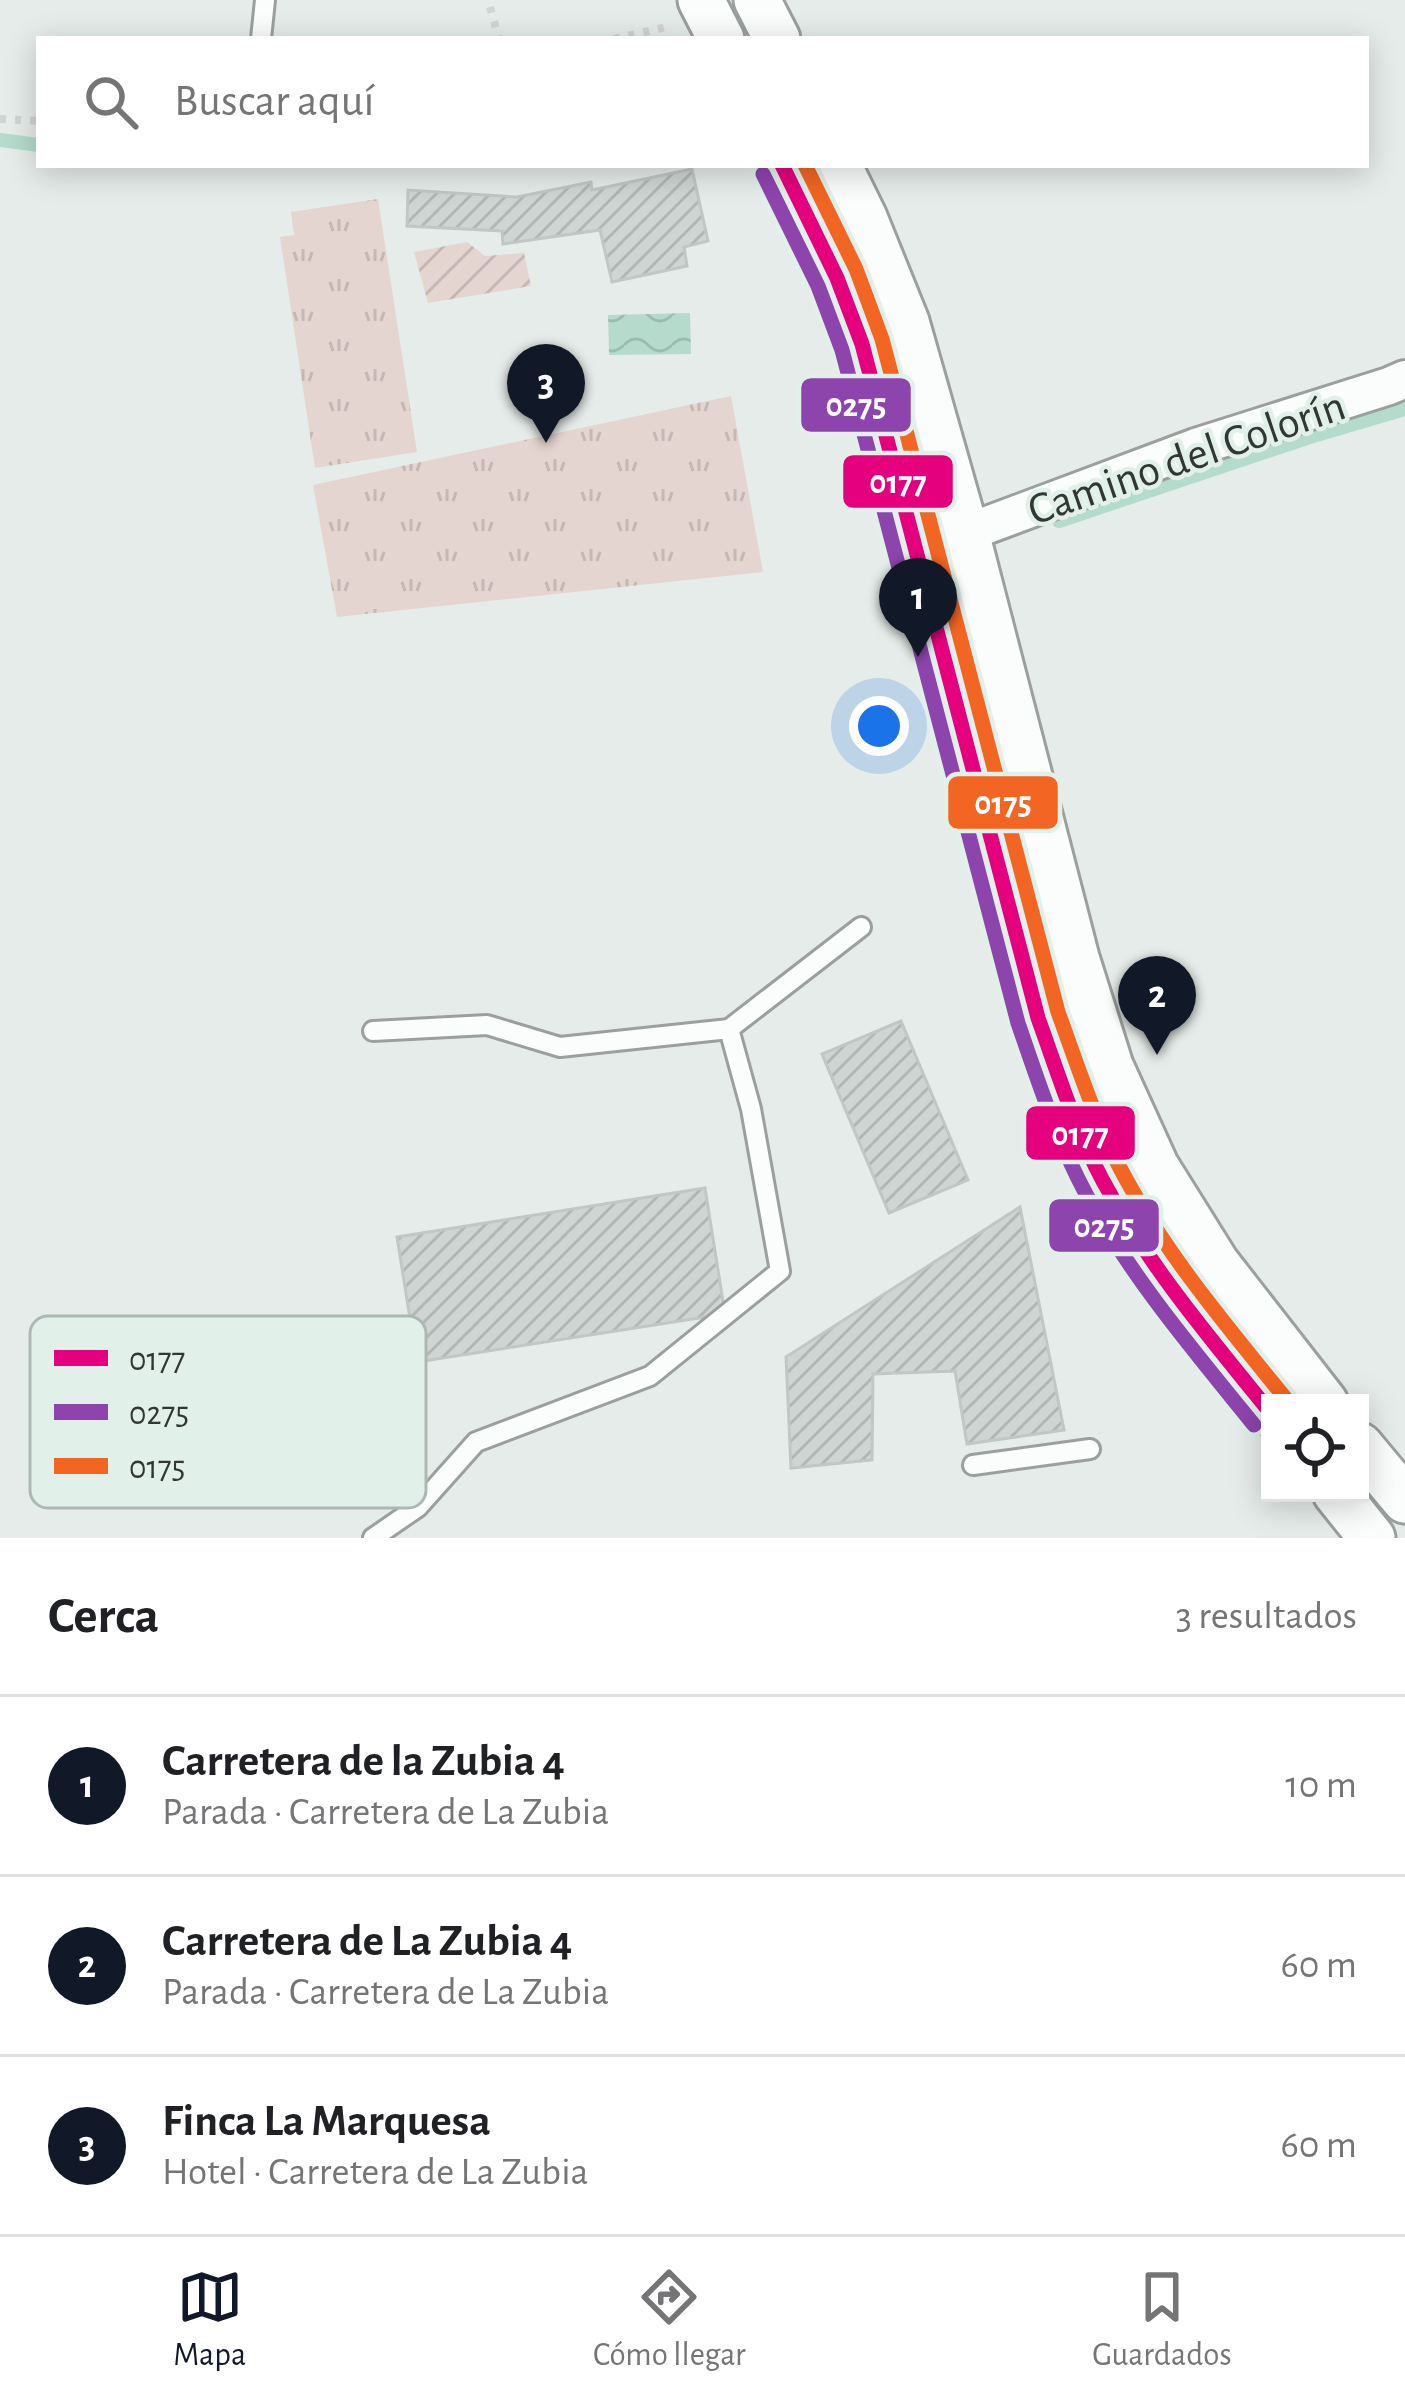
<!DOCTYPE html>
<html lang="es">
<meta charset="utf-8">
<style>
body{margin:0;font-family:"Alegreya Sans",sans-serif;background:#f2f2f2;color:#202124}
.controls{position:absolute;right:36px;bottom:36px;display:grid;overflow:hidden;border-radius:0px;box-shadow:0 6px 30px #0003}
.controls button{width:108px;height:108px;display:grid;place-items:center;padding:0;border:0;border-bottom:3px solid #e0e0e0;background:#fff;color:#202124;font:60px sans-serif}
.you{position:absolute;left:879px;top:726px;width:42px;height:42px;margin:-30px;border:9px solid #fff;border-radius:50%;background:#1a73e8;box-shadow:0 0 0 18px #1a73e833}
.badge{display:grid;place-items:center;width:78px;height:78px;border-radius:50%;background:#111827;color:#fff;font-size:39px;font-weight:700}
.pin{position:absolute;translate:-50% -99px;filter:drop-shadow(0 3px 6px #0008)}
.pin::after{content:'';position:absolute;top:63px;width:42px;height:36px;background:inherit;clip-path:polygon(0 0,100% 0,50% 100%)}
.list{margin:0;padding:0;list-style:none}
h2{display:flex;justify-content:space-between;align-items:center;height:156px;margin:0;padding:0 48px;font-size:51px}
h2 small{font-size:39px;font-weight:400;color:#757577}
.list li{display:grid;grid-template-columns:78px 1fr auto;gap:36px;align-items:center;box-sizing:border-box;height:180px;padding:0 48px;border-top:3px solid #e0e0e0}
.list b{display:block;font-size:45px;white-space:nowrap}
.list p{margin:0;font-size:39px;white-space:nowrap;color:#757577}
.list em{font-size:39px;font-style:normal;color:#757577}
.icon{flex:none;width:66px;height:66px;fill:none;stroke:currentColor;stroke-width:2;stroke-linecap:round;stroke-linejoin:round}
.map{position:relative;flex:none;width:1405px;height:1538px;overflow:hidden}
.search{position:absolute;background:#fff;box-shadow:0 6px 30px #0003;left:36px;right:36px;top:36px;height:132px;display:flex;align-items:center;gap:30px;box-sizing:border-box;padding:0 42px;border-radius:0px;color:#757577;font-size:45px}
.sheet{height:696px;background:#fff}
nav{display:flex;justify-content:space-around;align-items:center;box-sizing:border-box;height:168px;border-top:3px solid #e0e0e0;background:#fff;font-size:33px;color:#757577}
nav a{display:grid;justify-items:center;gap:6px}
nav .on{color:#111827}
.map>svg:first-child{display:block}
.grass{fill:url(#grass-tufts)}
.garden{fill:url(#garden-furrows)}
.water{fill:url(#water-waves)}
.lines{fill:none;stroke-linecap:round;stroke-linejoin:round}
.stream{stroke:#b4dbcb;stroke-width:14}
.building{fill:url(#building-hatch);stroke:#c1c7c4;stroke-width:3}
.service-casing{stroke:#9ba09d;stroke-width:24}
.minor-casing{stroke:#9ba09d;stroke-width:42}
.tertiary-casing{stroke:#9ba09d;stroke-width:51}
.path{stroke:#d2d4d3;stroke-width:8;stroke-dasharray:6 9;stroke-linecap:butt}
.service{stroke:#fbfcfc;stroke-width:18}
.minor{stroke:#fbfcfc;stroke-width:36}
.tertiary{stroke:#fbfcfc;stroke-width:45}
.bus-1-casing{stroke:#e2f0ea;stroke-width:24}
.bus-2-casing{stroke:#e2f0ea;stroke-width:24}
.bus-3-casing{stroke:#e2f0ea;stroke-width:24}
.bus-1{stroke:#e5007d;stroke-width:15}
.bus-2{stroke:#8e44ad;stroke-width:15}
.bus-3{stroke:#f26522;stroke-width:15}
.labels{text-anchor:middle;stroke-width:9;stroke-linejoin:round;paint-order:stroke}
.street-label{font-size:45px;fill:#323735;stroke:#e2f0ea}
.key{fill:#e2f0ea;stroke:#adb8b4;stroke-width:3}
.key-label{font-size:33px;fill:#323735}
.line-badge{stroke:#e2f0ea;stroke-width:4.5}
.badge-label{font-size:33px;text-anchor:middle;font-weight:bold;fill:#fff}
</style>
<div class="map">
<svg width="1405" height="1538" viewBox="0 0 1405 1538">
<defs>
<pattern id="grass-tufts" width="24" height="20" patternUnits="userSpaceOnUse" patternTransform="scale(3)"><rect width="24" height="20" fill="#e5d5d0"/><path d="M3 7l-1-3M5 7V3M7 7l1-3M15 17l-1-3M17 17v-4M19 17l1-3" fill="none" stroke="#c5b7b3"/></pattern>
<pattern id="garden-furrows" width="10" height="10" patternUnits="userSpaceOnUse" patternTransform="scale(3)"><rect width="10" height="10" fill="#e5d5d0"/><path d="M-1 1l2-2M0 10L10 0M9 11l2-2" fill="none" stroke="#c5b7b3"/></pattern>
<pattern id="water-waves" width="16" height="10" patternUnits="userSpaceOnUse" patternTransform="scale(3)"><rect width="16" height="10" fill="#b4dbcb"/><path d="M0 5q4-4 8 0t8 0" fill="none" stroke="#9bbdaf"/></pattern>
<pattern id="building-hatch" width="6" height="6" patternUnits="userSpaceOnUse" patternTransform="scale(3)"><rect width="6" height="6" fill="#cfd5d2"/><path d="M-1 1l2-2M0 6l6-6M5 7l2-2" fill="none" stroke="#b2b7b5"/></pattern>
</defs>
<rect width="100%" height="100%" fill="#e6ece9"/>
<g class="grass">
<path d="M378,199L417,452L315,468L280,237L294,235L291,212Z"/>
<path d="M731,396L763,572L337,617L313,485Z"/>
</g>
<path class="garden" d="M467,242L485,256L524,253L531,286L428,303L414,252Z"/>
<path class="water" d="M690,313L691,354L609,355L608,315Z"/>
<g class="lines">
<g class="stream">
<path d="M0,140L39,145"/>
<path d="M1059,521L1313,436L1405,409"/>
</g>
</g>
<g class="building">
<path d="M692,169L708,241L684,247L687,266L612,282L600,230L503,244L502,231L407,226L408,190L517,197L591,182L592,190Z"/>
<path d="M901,1021L968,1180L889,1213L822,1054Z"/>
<path d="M705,1188L725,1314L417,1362L397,1237Z"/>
<path d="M1020,1207L1064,1430L967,1444L955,1371L873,1374L872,1460L791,1468L786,1357Z"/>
</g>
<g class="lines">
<defs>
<g id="service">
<path d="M261,39L265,0"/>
<path d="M373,1031L487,1025L560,1047L729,1029L861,927"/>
<path d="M973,1465L1090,1449"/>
<path d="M373,1538L418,1507L476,1442L650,1376L780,1271L751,1109L729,1029"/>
</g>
<path id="minor" d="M966,533L1196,447L1389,386L1405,379"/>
<g id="tertiary">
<path d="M701,0L721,39"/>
<path d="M757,0L777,39"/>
<path d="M782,165L837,278L862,344L1038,1018C1058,1073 1076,1130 1103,1181C1147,1264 1211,1339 1270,1412"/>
<path d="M838,165L864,218L906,322L966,533L1076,958L1110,1066L1156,1167L1216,1263L1325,1403"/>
<path d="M1360,1446L1405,1500"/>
<path d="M1336,1493L1372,1538"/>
</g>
</defs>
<use href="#service" class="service-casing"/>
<use href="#minor" class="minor-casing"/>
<use href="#tertiary" class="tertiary-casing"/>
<g class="path">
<path d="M490,7L499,39"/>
<path d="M614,39L666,27"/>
<path d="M0,119L39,121"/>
</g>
<use href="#service" class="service"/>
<use href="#minor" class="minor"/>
<use href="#tertiary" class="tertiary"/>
<defs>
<path id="bus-1" d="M782,165L837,278L862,344L1038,1018C1058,1073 1075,1129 1103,1181C1148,1265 1210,1338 1270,1412"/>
<path id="bus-2" d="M763,174L818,286L842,350L1018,1023C1038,1081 1057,1140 1086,1194C1132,1278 1194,1351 1254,1425"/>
<path id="bus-3" d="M805,165L856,269L882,339L1058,1012C1077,1064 1094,1117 1119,1166C1163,1251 1226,1325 1286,1399"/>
</defs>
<use href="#bus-1" class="bus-1-casing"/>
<use href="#bus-2" class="bus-2-casing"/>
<use href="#bus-3" class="bus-3-casing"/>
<use href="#bus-1" class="bus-1"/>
<use href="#bus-2" class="bus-2"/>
<use href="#bus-3" class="bus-3"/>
</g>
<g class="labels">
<g class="street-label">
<text transform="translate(1186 456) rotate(-19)" y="16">Camino del Colorín</text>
</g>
</g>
<rect x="30" y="1316" width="396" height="192" rx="18" class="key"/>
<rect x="54" y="1350" width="54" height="16" fill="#e5007d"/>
<rect x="54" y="1404" width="54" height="16" fill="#8e44ad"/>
<rect x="54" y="1458" width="54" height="16" fill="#f26522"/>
<g class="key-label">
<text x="129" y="1370">0177</text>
<text x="129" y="1424">0275</text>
<text x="129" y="1478">0175</text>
</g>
<g class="line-badge">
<rect x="799" y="376" width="114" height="58" rx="12" fill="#8e44ad"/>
<rect x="841" y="453" width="114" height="57" rx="12" fill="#e5007d"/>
<rect x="946" y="774" width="114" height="57" rx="12" fill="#f26522"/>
<rect x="1024" y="1104" width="113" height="58" rx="12" fill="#e5007d"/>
<rect x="1047" y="1197" width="114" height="57" rx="12" fill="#8e44ad"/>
</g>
<g class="badge-label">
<text x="856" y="416">0275</text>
<text x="898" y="493">0177</text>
<text x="1003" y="814">0175</text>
<text x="1080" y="1145">0177</text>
<text x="1104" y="1237">0275</text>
</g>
</svg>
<div class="controls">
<button><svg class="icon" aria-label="locate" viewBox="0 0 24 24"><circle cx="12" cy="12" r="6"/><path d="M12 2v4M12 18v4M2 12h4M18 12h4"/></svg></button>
</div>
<div class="you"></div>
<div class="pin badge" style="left:918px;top:657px">1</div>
<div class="pin badge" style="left:1157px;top:1055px">2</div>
<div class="pin badge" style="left:546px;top:443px">3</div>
<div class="search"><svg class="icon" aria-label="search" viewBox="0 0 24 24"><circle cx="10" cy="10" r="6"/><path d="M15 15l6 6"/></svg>Buscar aquí</div>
</div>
<section class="sheet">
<h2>Cerca<small>3 resultados</small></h2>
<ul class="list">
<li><span class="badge">1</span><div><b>Carretera de la Zubia 4</b><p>Parada · Carretera de La Zubia</p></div><em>10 m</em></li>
<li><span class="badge">2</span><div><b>Carretera de La Zubia 4</b><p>Parada · Carretera de La Zubia</p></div><em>60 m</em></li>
<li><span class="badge">3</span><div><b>Finca La Marquesa</b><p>Hotel · Carretera de La Zubia</p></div><em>60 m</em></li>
</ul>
</section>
<nav>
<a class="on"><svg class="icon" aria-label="map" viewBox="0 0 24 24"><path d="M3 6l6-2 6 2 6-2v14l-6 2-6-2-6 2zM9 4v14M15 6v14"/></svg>Mapa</a>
<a><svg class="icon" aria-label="directions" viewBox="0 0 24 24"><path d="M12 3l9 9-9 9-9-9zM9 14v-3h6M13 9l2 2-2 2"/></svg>Cómo llegar</a>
<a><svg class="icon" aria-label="saved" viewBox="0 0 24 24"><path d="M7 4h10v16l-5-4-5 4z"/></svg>Guardados</a>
</nav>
